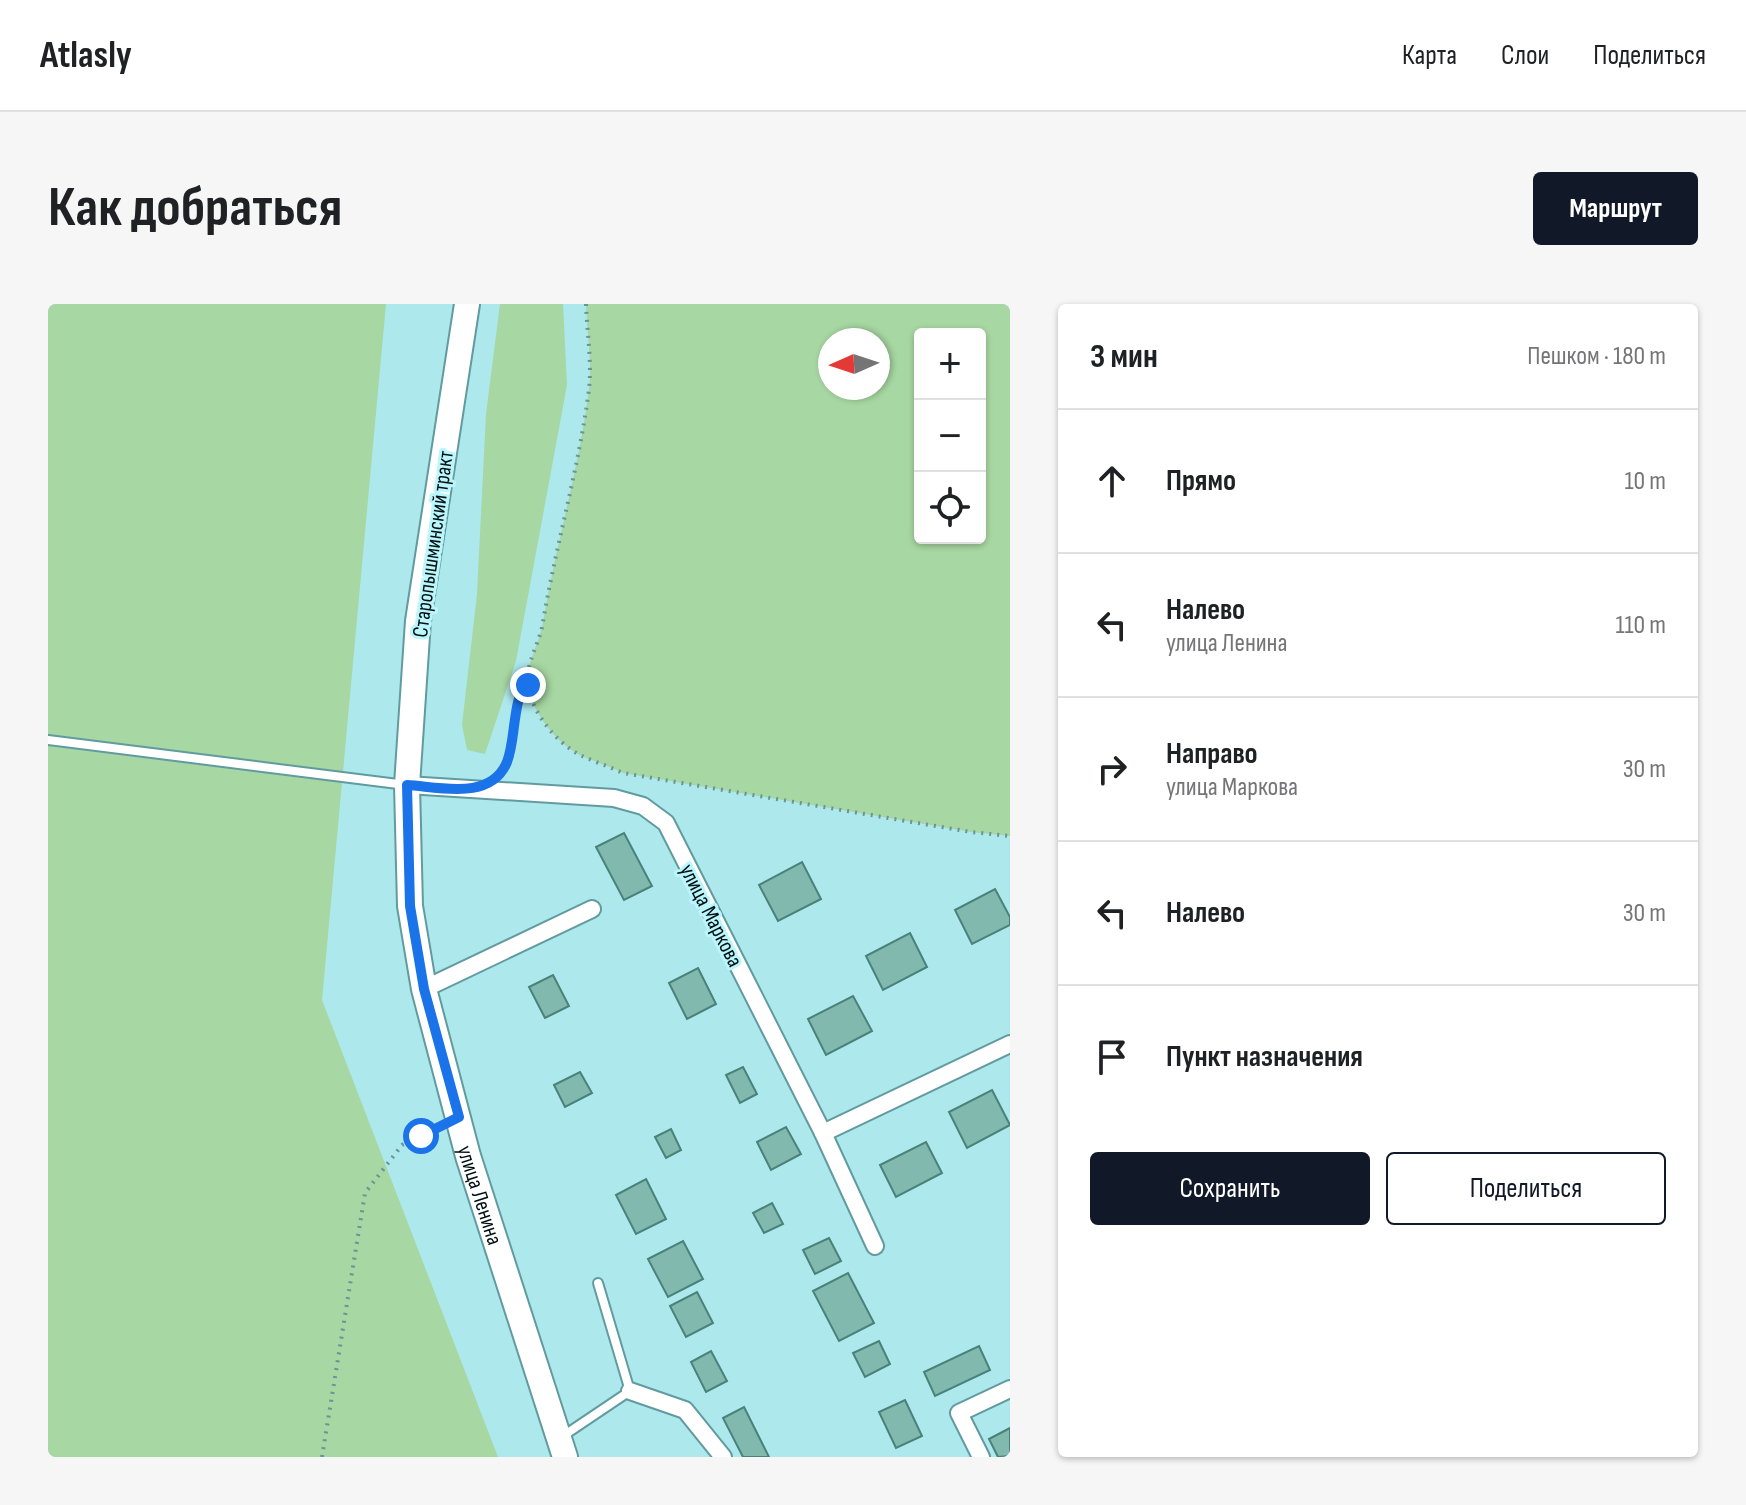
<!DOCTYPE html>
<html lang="ru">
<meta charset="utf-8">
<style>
body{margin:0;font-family:"Sofia Sans Condensed",sans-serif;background:#f6f6f6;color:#202124}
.controls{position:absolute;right:24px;top:24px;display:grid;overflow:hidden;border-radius:8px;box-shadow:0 2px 6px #0004}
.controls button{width:72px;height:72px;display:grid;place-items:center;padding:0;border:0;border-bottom:2px solid #e0e0e0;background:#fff;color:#202124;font:40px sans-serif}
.compass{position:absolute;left:770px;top:24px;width:72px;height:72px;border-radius:50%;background:#fff;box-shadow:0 2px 6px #0004;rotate:267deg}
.stop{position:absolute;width:24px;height:24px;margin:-18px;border:6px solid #1a73e8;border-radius:50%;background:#fff}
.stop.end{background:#1a73e8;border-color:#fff;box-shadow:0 2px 8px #0008}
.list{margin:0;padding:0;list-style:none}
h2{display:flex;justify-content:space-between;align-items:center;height:104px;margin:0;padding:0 32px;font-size:34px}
h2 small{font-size:26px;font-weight:400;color:#757577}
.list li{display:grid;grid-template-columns:52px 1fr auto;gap:24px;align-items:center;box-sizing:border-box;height:144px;padding:0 32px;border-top:2px solid #e0e0e0}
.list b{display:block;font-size:30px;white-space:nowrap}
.list p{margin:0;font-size:26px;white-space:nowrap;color:#757577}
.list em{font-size:26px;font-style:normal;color:#757577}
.actions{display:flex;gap:16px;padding:24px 32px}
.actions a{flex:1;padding:18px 0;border:2px solid #111827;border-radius:8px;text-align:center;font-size:28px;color:#111827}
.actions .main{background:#111827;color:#fff}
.icon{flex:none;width:44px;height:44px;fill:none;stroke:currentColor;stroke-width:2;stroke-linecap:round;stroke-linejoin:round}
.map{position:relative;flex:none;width:962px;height:1153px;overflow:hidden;border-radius:8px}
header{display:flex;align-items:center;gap:48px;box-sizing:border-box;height:112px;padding:0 40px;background:#fff;border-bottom:2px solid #e0e0e0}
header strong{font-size:38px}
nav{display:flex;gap:44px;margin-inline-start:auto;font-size:28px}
.intro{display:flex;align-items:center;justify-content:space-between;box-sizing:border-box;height:192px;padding:0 48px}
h1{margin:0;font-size:56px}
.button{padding:20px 36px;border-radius:8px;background:#111827;color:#fff;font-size:28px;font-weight:700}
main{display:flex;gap:48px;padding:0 48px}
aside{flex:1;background:#fff;border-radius:8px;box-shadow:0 2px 6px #0004}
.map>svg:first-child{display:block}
.green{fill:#a7d7a2;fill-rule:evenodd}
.building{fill:#81b9af;stroke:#4a8178;stroke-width:2}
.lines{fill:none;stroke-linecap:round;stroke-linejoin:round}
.lane-casing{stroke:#619b9f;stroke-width:12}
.street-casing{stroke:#619b9f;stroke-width:20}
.secondary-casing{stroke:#619b9f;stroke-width:28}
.path{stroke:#6a9498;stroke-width:4;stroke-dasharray:2 6;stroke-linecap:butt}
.lane{stroke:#fff;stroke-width:8}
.street{stroke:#fff;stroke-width:16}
.secondary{stroke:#fff;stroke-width:24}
.route{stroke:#1a73e8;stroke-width:10}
.labels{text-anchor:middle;stroke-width:6;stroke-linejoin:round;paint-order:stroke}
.street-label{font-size:22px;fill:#001012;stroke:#baf6fb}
</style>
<header>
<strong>Atlasly</strong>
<nav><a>Карта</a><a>Слои</a><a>Поделиться</a></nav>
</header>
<div class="intro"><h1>Как добраться</h1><a class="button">Маршрут</a></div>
<main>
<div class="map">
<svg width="962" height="1153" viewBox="0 0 962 1153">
<rect width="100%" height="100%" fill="#ade8ed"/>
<g class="green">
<path d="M0,0H338L274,696L450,1153H0Z"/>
<path d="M452,0H515L519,81L468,357L437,450L419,446L414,421L429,290L438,110Z"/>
<path d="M538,0H962V532L923,528L575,469C561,462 544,457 530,450C507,437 485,409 480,383C476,362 492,339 495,318C508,240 531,164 541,85C544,58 539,28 538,0ZM932,30V234H872V30ZM830,36V84H782V36Z"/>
</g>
<g class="building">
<path d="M576,529L604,582L576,596L548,543Z"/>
<path d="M754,558L773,595L730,617L711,581Z"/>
<path d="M947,585L962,613V621L924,640L907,606Z"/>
<path d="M862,629L879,663L835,686L818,652Z"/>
<path d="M650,664L668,700L639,715L621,679Z"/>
<path d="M505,671L521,702L497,714L481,683Z"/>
<path d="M805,692L824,727L778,751L760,715Z"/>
<path d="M695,763L709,790L692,799L678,771Z"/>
<path d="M532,768L544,789L517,803L506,781Z"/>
<path d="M944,786L962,821L919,844L901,808Z"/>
<path d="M738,823L753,850L723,866L709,838Z"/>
<path d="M623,825L633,846L618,854L607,833Z"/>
<path d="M878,838L894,869L848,893L832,861Z"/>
<path d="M598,875L618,915L588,930L568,891Z"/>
<path d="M724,899L735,920L716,929L705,909Z"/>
<path d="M781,934L793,957L767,970L755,946Z"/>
<path d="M635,937L655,975L620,993L600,955Z"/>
<path d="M800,969L826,1019L791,1037L765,987Z"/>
<path d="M649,988L665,1019L638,1033L622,1002Z"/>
<path d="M831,1037L842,1060L817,1073L805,1049Z"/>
<path d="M931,1042L942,1066L887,1092L876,1068Z"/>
<path d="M663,1047L679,1077L658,1088L643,1058Z"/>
<path d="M857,1096L874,1132L848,1144L831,1108Z"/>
<path d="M696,1103L721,1153H695L675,1114Z"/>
<path d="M962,1124V1152L950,1153L941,1135Z"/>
</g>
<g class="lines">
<defs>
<g id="lane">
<path d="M0,436L358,481"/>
<path d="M515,1132L582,1087L550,979"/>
</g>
<g id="street">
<path d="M359,481L566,494L595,502L618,519L775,829L827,942"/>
<path d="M376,685L544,605"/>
<path d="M775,829L962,740"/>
<path d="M582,1087L637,1106L675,1153"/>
<path d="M933,1153L911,1109L962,1085"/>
</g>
<g id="secondary">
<path id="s1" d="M419,0L370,317L359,481L362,602L376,685L420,852L517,1153"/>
</g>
</defs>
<use href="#lane" class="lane-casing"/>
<use href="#street" class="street-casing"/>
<use href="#secondary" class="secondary-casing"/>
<g class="path">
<path d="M538,0C539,28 544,58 541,85C531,164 508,240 495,318C492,339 476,362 480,383C485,409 507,437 530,450C544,457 560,462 575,469L923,528L962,532"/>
<path d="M450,471C467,446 462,396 480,381"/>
<path d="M274,1153L317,889L354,841L391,823"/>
</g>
<use href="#lane" class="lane"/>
<use href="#street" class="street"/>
<use href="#secondary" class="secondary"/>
</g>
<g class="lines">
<path class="route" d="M373,832L411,813L376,685L362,602L359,481C392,483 443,497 459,458C464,445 465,428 467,415C469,403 470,389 480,381"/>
</g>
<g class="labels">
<g class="street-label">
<text transform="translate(384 240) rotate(-82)" y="8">Старопышминский тракт</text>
<text transform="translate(664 611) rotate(63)" y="8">улица Маркова</text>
<text dy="8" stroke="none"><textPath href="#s1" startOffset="904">улица Ленина</textPath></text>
</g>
</g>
</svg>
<div class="controls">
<button>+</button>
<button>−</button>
<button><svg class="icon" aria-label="locate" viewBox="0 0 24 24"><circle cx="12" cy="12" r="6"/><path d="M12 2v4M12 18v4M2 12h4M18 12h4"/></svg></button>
</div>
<svg class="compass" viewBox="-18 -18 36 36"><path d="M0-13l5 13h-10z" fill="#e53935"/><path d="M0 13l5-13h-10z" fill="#757577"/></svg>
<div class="stop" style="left:373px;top:832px"></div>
<div class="stop end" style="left:480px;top:381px"></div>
</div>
<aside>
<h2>3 мин<small>Пешком · 180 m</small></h2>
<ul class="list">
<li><svg class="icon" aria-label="ahead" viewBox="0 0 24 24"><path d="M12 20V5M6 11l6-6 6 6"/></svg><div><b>Прямо</b></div><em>10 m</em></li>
<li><svg class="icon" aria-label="left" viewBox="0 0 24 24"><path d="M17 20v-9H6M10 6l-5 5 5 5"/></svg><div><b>Налево</b><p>улица Ленина</p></div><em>110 m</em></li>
<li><svg class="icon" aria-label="right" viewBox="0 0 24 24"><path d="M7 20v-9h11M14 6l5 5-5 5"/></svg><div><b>Направо</b><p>улица Маркова</p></div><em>30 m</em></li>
<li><svg class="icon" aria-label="left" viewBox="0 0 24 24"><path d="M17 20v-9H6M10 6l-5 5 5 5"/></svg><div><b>Налево</b></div><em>30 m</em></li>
<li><svg class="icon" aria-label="arrive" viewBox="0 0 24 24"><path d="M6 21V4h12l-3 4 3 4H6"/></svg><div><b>Пункт назначения</b></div></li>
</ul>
<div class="actions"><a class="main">Сохранить</a><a>Поделиться</a></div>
</aside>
</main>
